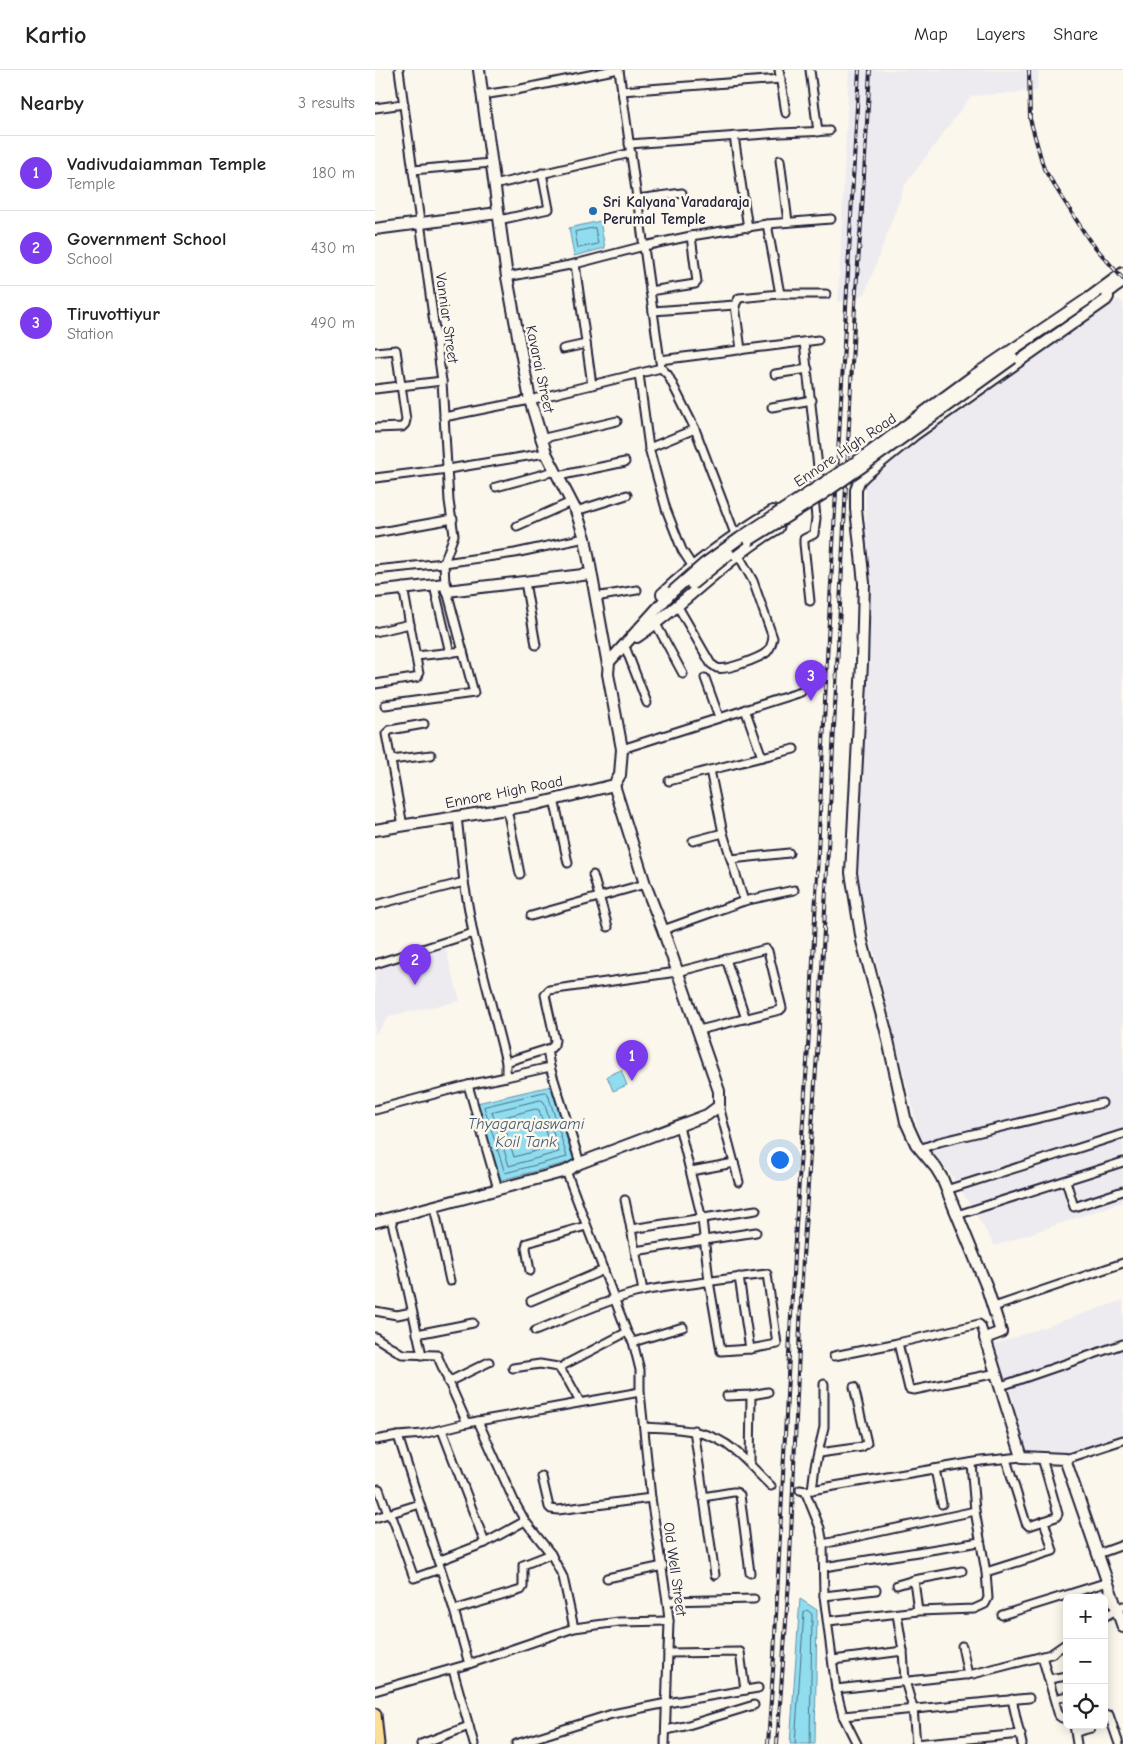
<!DOCTYPE html>
<meta charset="utf-8">
<style>
body{margin:0;font-family:"Comic Neue",sans-serif;background:#f2f2f2;color:#222}
.controls{position:absolute;right:15px;bottom:15px;display:grid;overflow:hidden;border-radius:8px;box-shadow:0 2px 12px #0003}
.controls button{width:45px;height:45px;display:grid;place-items:center;padding:0;border:0;border-bottom:1px solid #e0e0e0;background:#fff;color:#222;font:25px sans-serif}
.you{position:absolute;left:404px;top:1089px;width:18px;height:18px;margin:-12px;border:4px solid #fff;border-radius:50%;background:#1a73e8;box-shadow:0 0 0 8px #1a73e833}
.badge{display:grid;place-items:center;width:32px;height:32px;border-radius:50%;background:#7c3aed;color:#fff;font-size:16px;font-weight:700}
.pin{position:absolute;translate:-50% -41px;filter:drop-shadow(0 1px 2px #0008)}
.pin::after{content:'';position:absolute;top:26px;width:18px;height:15px;background:inherit;clip-path:polygon(0 0,100% 0,50% 100%)}
.list{margin:0;padding:0;list-style:none}
h2{display:flex;justify-content:space-between;align-items:center;height:65px;margin:0;padding:0 20px;font-size:21px}
h2 small{font-size:16px;font-weight:400;color:#767676}
.list li{display:grid;grid-template-columns:32px 1fr auto;gap:15px;align-items:center;box-sizing:border-box;height:75px;padding:0 20px;border-top:1px solid #e0e0e0}
.list b{display:block;font-size:19px;white-space:nowrap}
.list p{margin:0;font-size:16px;white-space:nowrap;color:#767676}
.list em{font-size:16px;font-style:normal;color:#767676}
.icon{flex:none;width:28px;height:28px;fill:none;stroke:currentColor;stroke-width:2;stroke-linecap:round;stroke-linejoin:round}
.map{position:relative;flex:none;width:748px;height:1674px;overflow:hidden}
header{display:flex;align-items:center;gap:30px;box-sizing:border-box;height:70px;padding:0 25px;background:#fff;border-bottom:1px solid #e0e0e0}
header strong{font-size:24px}
nav{display:flex;gap:28px;margin-inline-start:auto;font-size:18px}
main{display:flex}
aside{flex:1;background:#fff}
.map>svg:first-child{display:block}
.built{fill:#eeebf0}
.water{fill:#90ddf0;stroke:#6492a8}
.lines{fill:none;stroke-linecap:round;stroke-linejoin:round}
.shore{stroke:#4e6d83;stroke-width:1}
.street-casing{stroke:#22223b;stroke-width:11}
.secondary-casing{stroke:#22223b;stroke-width:14}
.primary-casing{stroke:#22223b;stroke-width:15}
.street{stroke:#fbf7ec;stroke-width:7}
.secondary{stroke:#fbf7ec;stroke-width:10}
.primary{stroke:#fdde96;stroke-width:11}
.rail-casing{stroke:#22223b;stroke-width:4}
.rail{stroke:#fbf7ec;stroke-width:2;stroke-dasharray:5.5;stroke-linecap:butt}
.secondary-bridge-casing{stroke:#22223b;stroke-width:14;stroke-linecap:butt}
.secondary-bridge{stroke:#fbf7ec;stroke-width:10}
.poi-dot{fill:#1f6fb2;stroke:#fbf7ec;stroke-width:2}
.labels{text-anchor:middle;stroke-width:5;stroke-linejoin:round;paint-order:stroke}
.poi-label{font-size:15px;font-weight:bold;fill:#22223b;stroke:#fbf7ec;text-anchor:start}
.street-label{font-size:15px;fill:#22223b;stroke:#fbf7ec}
.water-label{font-size:16px;font-style:italic;fill:#435a71;stroke:#fbf7ec}
</style>
<header>
<strong>Kartio</strong>
<nav><a>Map</a><a>Layers</a><a>Share</a></nav>
</header>
<main>
<aside>
<h2>Nearby<small>3 results</small></h2>
<ul class="list">
<li><span class="badge">1</span><div><b>Vadivudaiamman Temple</b><p>Temple</p></div><em>180 m</em></li>
<li><span class="badge">2</span><div><b>Government School</b><p>School</p></div><em>430 m</em></li>
<li><span class="badge">3</span><div><b>Tiruvottiyur</b><p>Station</p></div><em>490 m</em></li>
</ul>
</aside>
<div class="map">
<svg width="748" height="1674" viewBox="0 0 748 1674">
<rect width="100%" height="100%" fill="#fbf7ec"/>
<filter id="ink" filterUnits="userSpaceOnUse"><feTurbulence type="fractalNoise" baseFrequency=".02" numOctaves="2"/><feDisplacementMap in="SourceGraphic" scale="10" xChannelSelector="R" yChannelSelector="G"/><feConvolveMatrix kernelMatrix="1 2 1 2 8 2 1 2 1" color-interpolation-filters="sRGB"/></filter>
<g filter="url(#ink)">
<g class="built">
<path d="M474,0H664L662,21L596,26L530,115L490,224L463,232Z"/>
<path d="M744,229L748,233V1132L620,1176L578,1107L545,1068L482,813L492,571L490,397L684,259Z"/>
<path d="M69,873L85,931L15,946L0,965V899Z"/>
<path d="M748,1230V1269L629,1311L617,1275Z"/>
<path d="M748,1279V1366L691,1385L651,1382L631,1319Z"/>
</g>
<g class="water">
<path d="M225,151L230,178L199,186L194,158Z"/>
<path d="M246,1000L252,1015L238,1021L232,1006Z"/>
<path d="M176,1016L199,1091L126,1110L102,1033Z"/>
<path d="M425,1529L442,1540L440,1674H415Z"/>
</g>
<g class="lines">
<g class="shore">
<path d="M220,158L223,174L203,178L200,162Z"/>
<path d="M170,1022L173,1024L192,1087L130,1103L109,1037Z"/>
<path d="M166,1030L169,1032L184,1082L134,1096L117,1042Z"/>
<path d="M161,1039L164,1040L175,1077L139,1087L127,1048Z"/>
<path d="M420,1674L429,1542L432,1540L437,1544L435,1674"/>
</g>
<defs>
<g id="street">
<path d="M24,0L67,311L74,431L79,465L69,493L70,514"/>
<path d="M244,0L286,298L293,305L320,359L360,464"/>
<path d="M404,0L411,43"/>
<path d="M435,0L443,62"/>
<path d="M247,21L406,9"/>
<path d="M107,25L141,20L239,0"/>
<path d="M0,38L29,34"/>
<path d="M359,66L373,158"/>
<path d="M254,74L405,63L454,61"/>
<path d="M405,90L413,152"/>
<path d="M38,100L116,93"/>
<path d="M119,115L256,83"/>
<path d="M262,129L307,123"/>
<path d="M124,150L174,139L167,103"/>
<path d="M200,194L217,315"/>
<path d="M132,207L200,194L269,176L316,166L392,154L456,149"/>
<path d="M275,221L320,214L322,212L316,166"/>
<path d="M405,224H451"/>
<path d="M278,241L360,235"/>
<path d="M429,272L444,406L442,411L435,417"/>
<path d="M188,279L211,274"/>
<path d="M366,280L360,235L364,228L405,224L392,154"/>
<path d="M0,282L21,280L31,350L30,354L27,357L0,358"/>
<path d="M285,290L443,270"/>
<path d="M264,304L274,378L291,439L307,480L318,497"/>
<path d="M400,304L433,299"/>
<path d="M0,319L67,311"/>
<path d="M397,337L437,330"/>
<path d="M69,347L155,330L286,298"/>
<path d="M165,369L242,351"/>
<path d="M274,378L320,359"/>
<path d="M183,406L250,392"/>
<path d="M0,408L73,399L171,383"/>
<path d="M121,417L180,401"/>
<path d="M201,441L252,425"/>
<path d="M142,456L196,432"/>
<path d="M0,463L78,449"/>
<path d="M0,500L69,493L140,483L210,468"/>
<path d="M150,512L161,575"/>
<path d="M59,516L75,583"/>
<path d="M220,527L262,520"/>
<path d="M435,531L429,474V469L439,464L441,448L439,427"/>
<path d="M302,535L336,594C338,595 340,597 342,598C351,601 385,588 392,582C396,578 397,573 398,568L378,511L363,484"/>
<path d="M281,554L308,604"/>
<path d="M0,562L35,554"/>
<path d="M251,579L272,633"/>
<path d="M41,586L88,581"/>
<path d="M330,608L344,647"/>
<path d="M0,614L39,608L43,607L44,604L28,517"/>
<path d="M10,635L99,623L72,521"/>
<path d="M370,639L387,687"/>
<path d="M247,679L426,622"/>
<path d="M16,690L56,685"/>
<path d="M294,711L335,700"/>
<path d="M179,729L193,793"/>
<path d="M132,739L145,804"/>
<path d="M82,746L89,812L98,863L131,992"/>
<path d="M28,756L11,664L15,660L49,654"/>
<path d="M318,771L348,763"/>
<path d="M356,789L414,783"/>
<path d="M218,805L233,857"/>
<path d="M369,831L419,820"/>
<path d="M0,835L89,812"/>
<path d="M156,846L270,814"/>
<path d="M288,860L369,831L348,763L335,700L419,679"/>
<path d="M351,889L371,949"/>
<path d="M0,894L98,863"/>
<path d="M172,979L175,997"/>
<path d="M131,1007L175,997L205,1093"/>
<path d="M93,1015L123,1119"/>
<path d="M0,1040L93,1015L131,1007V992L176,978L179,975L180,970L170,925L174,920L302,902L391,879L393,881L407,938L405,940L324,960"/>
<path d="M545,1079L564,1072L727,1033"/>
<path d="M359,1093L364,1112"/>
<path d="M191,1101L252,1262L258,1272L265,1300V1322L276,1428L292,1531L294,1551L290,1674"/>
<path d="M316,1101L359,1093L344,1036"/>
<path d="M691,1111L699,1137L748,1121"/>
<path d="M571,1120L748,1064"/>
<path d="M250,1130L256,1159"/>
<path d="M59,1137L75,1211"/>
<path d="M582,1145L748,1092"/>
<path d="M16,1149L27,1193L47,1285"/>
<path d="M260,1181L381,1162"/>
<path d="M155,1201L151,1178L152,1173L211,1156"/>
<path d="M364,1207L375,1279"/>
<path d="M268,1221L256,1159L381,1140"/>
<path d="M156,1231L229,1200"/>
<path d="M619,1237L748,1193"/>
<path d="M0,1241L22,1245L37,1242"/>
<path d="M160,1261C193,1248 226,1232 260,1223C279,1218 298,1216 317,1214C342,1210 367,1207 392,1204L402,1274L375,1279L346,1281L334,1211L327,1149L304,1056"/>
<path d="M42,1264L98,1253"/>
<path d="M0,1267L27,1284L62,1285L92,1353"/>
<path d="M610,1268L606,1256L604,1254L523,1273L534,1319L539,1320L622,1303"/>
<path d="M258,1272L308,1257"/>
<path d="M459,1286L523,1273"/>
<path d="M189,1295L252,1262"/>
<path d="M138,1298L165,1294L183,1297L194,1312L205,1332"/>
<path d="M73,1312L114,1292"/>
<path d="M626,1316L748,1274"/>
<path d="M352,1326L376,1325L393,1322"/>
<path d="M103,1351L140,1433L150,1451L176,1484L188,1507L199,1558"/>
<path d="M270,1357C301,1359 334,1358 359,1380C373,1391 383,1404 396,1416"/>
<path d="M67,1360L110,1473"/>
<path d="M319,1360L340,1505"/>
<path d="M23,1366L79,1540L94,1594"/>
<path d="M0,1370L23,1366L48,1364L92,1353L265,1322"/>
<path d="M444,1383L487,1377L492,1373L479,1317"/>
<path d="M631,1389L651,1453L654,1456L681,1447L683,1444L667,1388"/>
<path d="M690,1389L748,1370"/>
<path d="M375,1394L376,1325"/>
<path d="M560,1399L567,1434"/>
<path d="M167,1407L174,1437L176,1439L183,1440L276,1428"/>
<path d="M4,1419L13,1444L18,1449L39,1508L65,1499"/>
<path d="M425,1420L430,1421L606,1391L647,1387"/>
<path d="M437,1420L440,1396L449,1357V1314"/>
<path d="M430,1421L445,1458L448,1474L449,1526L461,1619L468,1646L482,1674"/>
<path d="M328,1427L358,1422H361L365,1425L375,1503"/>
<path d="M0,1448L45,1434"/>
<path d="M448,1474L600,1441"/>
<path d="M723,1484L748,1475"/>
<path d="M63,1491L110,1473L150,1451"/>
<path d="M449,1497L605,1472"/>
<path d="M611,1502L678,1481L669,1451"/>
<path d="M232,1508L288,1496"/>
<path d="M522,1515L539,1510"/>
<path d="M449,1526L501,1520"/>
<path d="M292,1531L379,1529"/>
<path d="M79,1540L146,1520L148,1517V1495L176,1484"/>
<path d="M543,1541L539,1510L587,1501"/>
<path d="M522,1544L528,1581L530,1611L538,1638L541,1674"/>
<path d="M627,1545L733,1512"/>
<path d="M729,1547L748,1536"/>
<path d="M453,1551L543,1541L599,1539L610,1534L613,1528L611,1502L600,1441L596,1393"/>
<path d="M587,1576L593,1605"/>
<path d="M293,1583L365,1582L370,1620"/>
<path d="M667,1586L684,1646L687,1648L692,1647"/>
<path d="M458,1590L528,1581"/>
<path d="M78,1600L99,1674"/>
<path d="M674,1609L692,1606"/>
<path d="M461,1619L598,1604L676,1584L692,1573"/>
<path d="M0,1621L94,1594L199,1558L244,1552L294,1551"/>
<path d="M637,1629L647,1674"/>
<path d="M680,1629L692,1626"/>
<path d="M734,1645L744,1674"/>
<path d="M468,1646L654,1628"/>
<path d="M699,1655L702,1674"/>
<path d="M291,1660L310,1656L379,1635"/>
<path d="M701,1662L716,1658"/>
<path d="M46,1674L94,1656"/>
<path d="M141,1674L237,1644L292,1633L383,1618"/>
<path d="M540,1674L646,1664"/>
</g>
<g id="secondary">
<path d="M104,0L132,207L155,330L171,383L201,441L210,468L233,595"/>
<path d="M0,159L123,143"/>
<path d="M731,216L733,227L731,230L539,365L491,404L484,411L481,420V439L489,513L487,593L476,803L487,871L511,961L531,1052L541,1074L561,1098L567,1108L611,1215L626,1262L610,1268L647,1387L690,1389L748,1557"/>
<path d="M732,223L748,212"/>
<path d="M714,228L748,203"/>
<path d="M0,522L70,514L72,521L216,504"/>
<path d="M262,567C311,533 351,488 403,458L404,454L398,441C358,465 321,492 287,524"/>
<path d="M0,760L162,734L239,715L245,705L247,679L233,604L234,592L297,522"/>
<path d="M0,1152L191,1101L205,1093L332,1045L344,1036V1021L288,860L270,814L239,715"/>
</g>
<path id="primary" d="M0,1644L3,1674"/>
</defs>
<use href="#street" class="street-casing"/>
<use href="#secondary" class="secondary-casing"/>
<use href="#primary" class="primary-casing"/>
<use href="#street" class="street"/>
<use href="#secondary" class="secondary"/>
<use href="#primary" class="primary"/>
<defs>
<g id="rail">
<path d="M654,0L655,49L669,99L714,170L748,209"/>
<path d="M393,1674L399,1586L419,1185L436,933L453,568L484,0"/>
<path d="M402,1674L414,1511L428,1187L445,940L480,234L487,140L495,0"/>
</g>
</defs>
<use href="#rail" class="rail-casing"/>
<use href="#rail" class="rail"/>
<defs>
<g id="secondary-bridge">
<path d="M374,470L448,424L491,394L638,288"/>
<path d="M317,514L354,484"/>
<path d="M297,522L329,494L365,468L487,388L597,307L714,228"/>
</g>
</defs>
<use href="#secondary-bridge" class="secondary-bridge-casing"/>
<use href="#secondary-bridge" class="secondary-bridge"/>
</g>
</g>
<circle class="poi-dot" cx="218" cy="141" r="5"/>
<g class="labels">
<g class="poi-label">
<text x="228" y="137">Sri Kalyana Varadaraja<tspan x="228" dy="17">Perumal Temple</tspan></text>
</g>
<g class="street-label">
<text transform="translate(72 248) rotate(82)" y="5">Vanniar Street</text>
<text transform="translate(165 299) rotate(78)" y="5">Kavarai Street</text>
<text transform="translate(470 380) rotate(-34)" y="5">Ennore High Road</text>
<text transform="translate(129 722) rotate(-11)" y="5">Ennore High Road</text>
<text transform="translate(300 1499) rotate(82)" y="5">Old Well Street</text>
</g>
<g class="water-label">
<text x="151" y="1059">Thyagarajaswami<tspan x="151" dy="18">Koil Tank</tspan></text>
</g>
</g>
</svg>
<div class="controls">
<button>+</button>
<button>−</button>
<button><svg class="icon" aria-label="locate" viewBox="0 0 24 24"><circle cx="12" cy="12" r="6"/><path d="M12 2v4M12 18v4M2 12h4M18 12h4"/></svg></button>
</div>
<div class="you"></div>
<div class="pin badge" style="left:257px;top:1011px">1</div>
<div class="pin badge" style="left:40px;top:915px">2</div>
<div class="pin badge" style="left:436px;top:631px">3</div>
</div>
</main>
